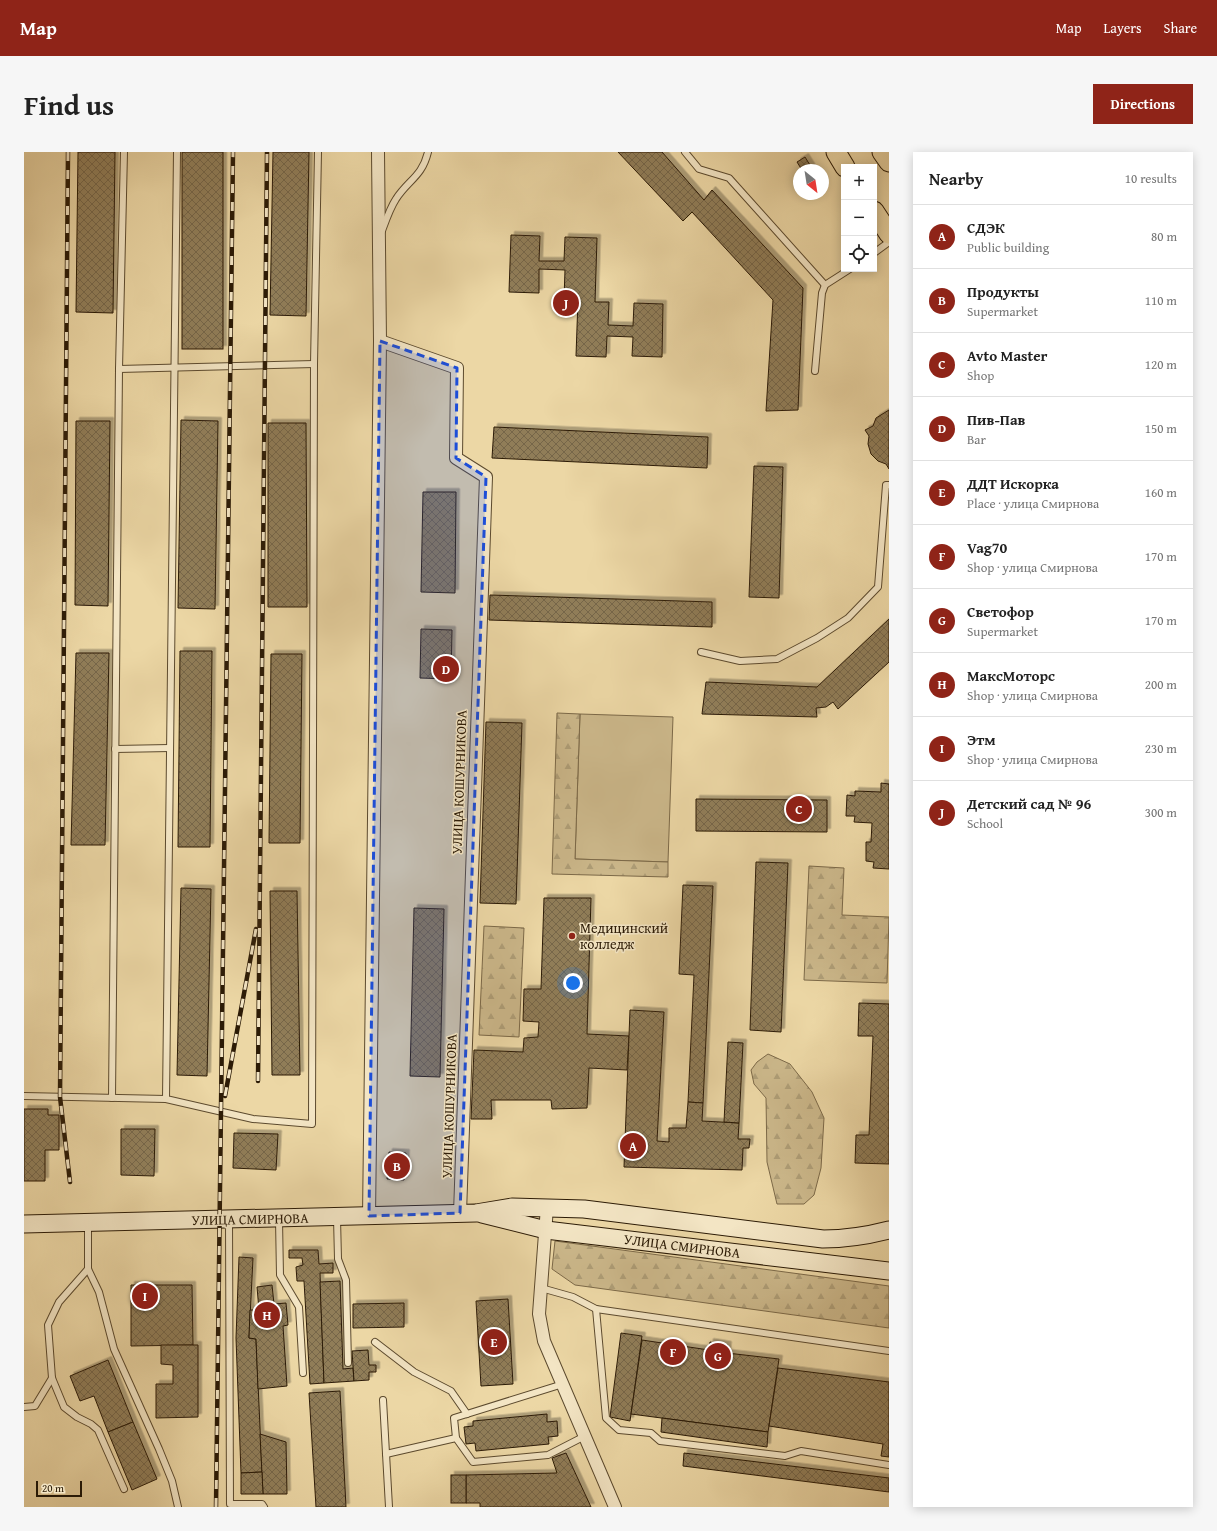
<!DOCTYPE html>
<meta charset="utf-8">
<style>
body{margin:0;font-family:"Gentium Book Plus",serif;background:#f6f6f6;color:#222}
.controls{position:absolute;right:12px;top:12px;display:grid;overflow:hidden;border-radius:0px;box-shadow:0 2px 10px #0003}
.controls button{width:36px;height:36px;display:grid;place-items:center;padding:0;border:0;border-bottom:1px solid #e0e0e0;background:#fff;color:#222;font:20px sans-serif}
.compass{position:absolute;left:769px;top:12px;width:36px;height:36px;border-radius:50%;background:#fff;box-shadow:0 2px 10px #0003;rotate:150deg}
.scale{position:absolute;left:12px;bottom:10px;width:46px;box-sizing:border-box;padding-left:4px;border:2px solid #2c1b06;border-top:0;font-size:11px;line-height:14px;white-space:nowrap;color:#2c1b06;-webkit-text-stroke:3px #f3e5c4;paint-order:stroke}
.you{position:absolute;left:549px;top:831px;width:14px;height:14px;margin:-10px;border:3px solid #fff;border-radius:50%;background:#1a73e8;box-shadow:0 0 0 6px #1a73e833}
.badge{display:grid;place-items:center;width:26px;height:26px;border-radius:50%;background:#8f2418;color:#fff;font-size:13px;font-weight:700}
.pin{position:absolute;translate:-50% -50%;border:2px solid #fff;box-shadow:0 1px 4px #0006}
.list{margin:0;padding:0;list-style:none}
h2{display:flex;justify-content:space-between;align-items:center;height:52px;margin:0;padding:0 16px;font-size:17px}
h2 small{font-size:13px;font-weight:400;color:#767676}
.list li{display:grid;grid-template-columns:26px 1fr auto;gap:12px;align-items:center;box-sizing:border-box;height:64px;padding:0 16px;border-top:1px solid #e0e0e0}
.list b{display:block;font-size:15px;white-space:nowrap}
.list p{margin:0;font-size:13px;white-space:nowrap;color:#767676}
.list em{font-size:13px;font-style:normal;color:#767676}
.icon{flex:none;width:22px;height:22px;fill:none;stroke:currentColor;stroke-width:2;stroke-linecap:round;stroke-linejoin:round}
.map{position:relative;flex:none;width:865px;height:1355px;overflow:hidden;border-radius:0px}
header{display:flex;align-items:center;gap:24px;box-sizing:border-box;height:56px;padding:0 20px;background:#8f2418;color:#fff}
header strong{font-size:19px}
nav{display:flex;gap:22px;margin-inline-start:auto;font-size:14px}
.intro{display:flex;align-items:center;justify-content:space-between;box-sizing:border-box;height:96px;padding:0 24px}
h1{margin:0;font-size:28px}
.button{padding:10px 18px;border-radius:0px;background:#8f2418;color:#fff;font-size:14px;font-weight:700}
main{display:flex;gap:24px;padding:0 24px}
aside{flex:1;background:#fff;border-radius:0px;box-shadow:0 2px 10px #0003}
.map>svg:first-child{display:block}
.grass{fill:#cbb78a;stroke:#7c6948}
.forest{fill:url(#forest-firs);stroke:#7c6948}
.building{fill:url(#building-cross-hatch);stroke:#2c1b06;filter:url(#shadow)}
.lines{fill:none;stroke-linecap:round;stroke-linejoin:round}
.service-casing{stroke:#5c4a2e;stroke-width:8}
.minor-casing{stroke:#5c4a2e;stroke-width:14}
.secondary-casing{stroke:#2c1b06;stroke-width:19}
.primary-casing{stroke:#2c1b06;stroke-width:21}
.service{stroke:#f3e5c4;stroke-width:6}
.minor{stroke:#f3e5c4;stroke-width:12}
.secondary{stroke:#f3e5c4;stroke-width:17}
.primary{stroke:#ecd7a5;stroke-width:19}
.rail-casing{stroke:#2c1b06;stroke-width:4.5}
.rail{stroke:#f3e5c4;stroke-width:3;stroke-dasharray:9;stroke-linecap:butt}
.marked{fill:#1d4ed8;fill-opacity:0.2;stroke:#1d4ed8;stroke-width:3;stroke-dasharray:8 5;stroke-linejoin:round}
.poi-dot{fill:#8f2418;stroke:#f3e5c4;stroke-width:1.5}
.labels{text-anchor:middle;stroke-width:3;stroke-linejoin:round;paint-order:stroke}
.street-label{font-size:14px;fill:#2c1b06;stroke:#f3e5c4}
.poi-label{font-size:14px;fill:#2c1b06;stroke:#f3e5c4;text-anchor:start}
</style>
<header>
<strong>Map</strong>
<nav><a>Map</a><a>Layers</a><a>Share</a></nav>
</header>
<div class="intro"><h1>Find us</h1><a class="button">Directions</a></div>
<main>
<div class="map">
<svg width="865" height="1355" viewBox="0 0 865 1355">
<defs>
<pattern id="forest-firs" width="22" height="20" patternUnits="userSpaceOnUse"><rect width="22" height="20" fill="#cbb78a"/><path d="M5 1l3.5 6h-7zM16 11l3.5 6h-7z" fill="#ae9d76"/></pattern>
<pattern id="building-cross-hatch" width="8" height="8" patternUnits="userSpaceOnUse"><rect width="8" height="8" fill="#907d59"/><path d="M0 0l8 8M0 8l8-8" fill="none" stroke="#766648"/></pattern>
<filter id="shadow"><feDropShadow dx="3.5" dy="-3.5" stdDeviation="0" flood-color="#0004"/></filter>
</defs>
<rect width="100%" height="100%" fill="#ecd7a5"/>
<filter id="stains"><feTurbulence type="fractalNoise" baseFrequency=".005" numOctaves="4"/><feColorMatrix values="0 0 0 0 .2 0 0 0 0 .09 0 0 0 0 .02 0 0 0 .5 -.17"/></filter>
<radialGradient id="worn" r=".72"><stop offset=".6" stop-color="#630" stop-opacity="0"/><stop offset="1" stop-color="#630" stop-opacity=".3"/></radialGradient>
<path class="grass" d="M556,562L649,565L644,710L551,707Z"/>
<g class="forest">
<path d="M533,561L556,562L551,707L644,710V725L528,722Z"/>
<path d="M785,714L820,716L818,763L865,765L863,831L780,828Z"/>
<path d="M460,774L500,776L495,885L455,883Z"/>
<path d="M744,902L766,912L788,940L800,966L797,1016L790,1043L780,1052H753L743,1010L742,946L730,932L727,918L733,910Z"/>
<path d="M531,1089L865,1134V1176L551,1133L528,1117Z"/>
</g>
<g class="building">
<path d="M54,0H91L89,161L52,160Z"/>
<rect x="158" y="0" width="41" height="197"/>
<path d="M249,0H285L282,164L246,163Z"/>
<path d="M594,0H638L680,48L688,38L779,136L774,258L742,259L749,148L668,60L659,69Z"/>
<path d="M781,5L789,18H778L773,10Z"/>
<path d="M487,83L516,84L515,109H540L541,85L573,86L571,150H585L584,173L609,174L610,151L639,152L638,205L608,204L609,185L583,184L582,205L552,204L554,147H540L541,118L515,117V141L485,140Z"/>
<path d="M865,258V317L862,312L854,309L847,302L844,292L845,284L841,278L849,274L852,266Z"/>
<path d="M157,268L194,269L191,457L154,456Z"/>
<path d="M52,269H86L84,454L51,453Z"/>
<path d="M244,271H282L283,455H244Z"/>
<path d="M470,275L684,285L683,316L468,306Z"/>
<path d="M730,314L759,315L755,446L725,445Z"/>
<path d="M399,340H432L431,441L397,440Z"/>
<path d="M466,443L688,450V475L465,468Z"/>
<path d="M865,467V510L814,557L809,550L802,555L792,556L793,565L678,562L682,530L793,535Z"/>
<path d="M397,477L428,478L427,527L396,526Z"/>
<path d="M156,499H188L186,695H154Z"/>
<path d="M52,501H85L81,693H47Z"/>
<path d="M247,502H278L276,691H245Z"/>
<path d="M462,570L498,571L492,752L456,751Z"/>
<path d="M857,631L865,632V717L849,716L850,710L842,709V690H847L848,671L830,670L831,664H822L823,643L831,644V639L857,640Z"/>
<path d="M672,647L803,648V680L672,679Z"/>
<path d="M732,710L764,711L757,880L726,878Z"/>
<path d="M659,733L689,734L679,951L664,950L670,823L655,822Z"/>
<path d="M157,736L187,737L183,924L153,923Z"/>
<path d="M246,739H273L276,923H248Z"/>
<path d="M520,746H567L563,882L605,884L603,918L565,916L563,956L528,957L527,948H467L468,967H447L450,898L499,900L500,886L514,885L515,870L499,869L500,837H517Z"/>
<path d="M390,756L420,757L416,925L386,924Z"/>
<path d="M835,851L865,852V1012L831,1011L832,983H845L849,884H834Z"/>
<path d="M606,858L640,860L633,989L645,990V976H662L664,950L679,951L678,969L715,971L714,987H726L725,996H719L718,1018L600,1015Z"/>
<path d="M704,890L719,891L715,971L700,970Z"/>
<path d="M0,957H24V963H35V998H21V1029H0Z"/>
<path d="M97,977H131L130,1024L97,1023Z"/>
<path d="M210,981L254,982L252,1018L209,1016Z"/>
<path d="M365,1000L382,1001L380,1028L363,1027Z"/>
<path d="M265,1098H294L295,1112L309,1111V1121H296L300,1231L286,1232L280,1129H273L272,1115L279,1113L278,1106H265Z"/>
<path d="M215,1105L229,1106L225,1186L232,1187L238,1320L217,1321L212,1186Z"/>
<path d="M316,1129L319,1217L329,1216L330,1229L300,1231L296,1130Z"/>
<path d="M107,1133H168L169,1193L107,1194Z"/>
<path d="M248,1133L250,1152L262,1151L264,1173L259,1174L263,1234L234,1237L232,1187L225,1186L226,1158H235L233,1135Z"/>
<path d="M484,1147L489,1232L457,1234L452,1149Z"/>
<path d="M380,1151V1175L329,1176V1152Z"/>
<path d="M597,1181L618,1184L606,1269L586,1265Z"/>
<path d="M618,1188L685,1198L686,1190L704,1193L703,1201L755,1207L744,1280L607,1262Z"/>
<path d="M137,1193H174V1265L132,1266V1232H149V1213L137,1212Z"/>
<path d="M344,1198L345,1213H352V1220H345V1228L330,1229L328,1199Z"/>
<path d="M84,1208L109,1270L84,1280L70,1244L56,1249L46,1224Z"/>
<path d="M754,1216L865,1230V1305L857,1304L859,1292L745,1274Z"/>
<path d="M316,1239L322,1355H292L285,1241Z"/>
<path d="M523,1262V1270L533,1269L534,1284L524,1285L525,1292L452,1299L451,1291L442,1292L440,1275L449,1274V1269Z"/>
<path d="M638,1266L744,1280L743,1295L637,1280Z"/>
<path d="M109,1270L133,1327L108,1338L84,1280Z"/>
<path d="M236,1282L262,1290L263,1342H239Z"/>
<path d="M542,1301L567,1355H456V1351H442V1323L533,1321L528,1306Z"/>
<path d="M660,1301L865,1326V1340L659,1314Z"/>
<path d="M238,1320L239,1342H217V1321Z"/>
<rect x="427" y="1323" width="15" height="28"/>
</g>
<g class="lines">
<defs>
<g id="service">
<path d="M153,0L142,947L229,967L288,972L290,212L294,0"/>
<path d="M661,0L675,17L705,26L801,133"/>
<path d="M358,79C362,68 366,56 372,47C384,28 398,25 404,0"/>
<path d="M850,101L865,90"/>
<path d="M95,217L100,0"/>
<path d="M791,219L798,141L801,133L826,117"/>
<path d="M677,500L716,509L753,507L793,486L824,466L854,435L862,333H865"/>
<path d="M91,597L146,596"/>
<path d="M0,944L142,947"/>
<path d="M88,946L95,217L290,212"/>
<path d="M313,1066L314,1107L322,1128L324,1211"/>
<path d="M205,1067L206,1352H238L240,1355"/>
<path d="M255,1068L256,1123L275,1155L279,1221"/>
<path d="M64,1072V1117L75,1140L90,1197L135,1297L148,1329L154,1355"/>
<path d="M64,1117L35,1150L24,1173L28,1226L40,1255L53,1265L67,1272L74,1278L100,1337"/>
<path d="M517,1136L549,1145L572,1157L865,1199"/>
<path d="M572,1157L582,1266L595,1278L627,1281L636,1289L761,1304L777,1299L865,1313"/>
<path d="M351,1190L390,1220L427,1239L443,1262"/>
<path d="M359,1248L365,1355"/>
<path d="M0,1255L11,1254L28,1226"/>
<path d="M432,1286L430,1266L539,1232"/>
<path d="M362,1302L432,1286L449,1310L524,1303L561,1284"/>
</g>
<g id="minor">
<path d="M356,189L433,216L432,306L462,325L436,1061"/>
<path d="M523,1055L515,1162L520,1189L591,1355"/>
<path d="M345,1064L356,189L354,0"/>
</g>
<g id="secondary">
<path d="M458,1062L522,1078L865,1119"/>
<path d="M0,1072L452,1061L488,1055L560,1057L799,1087C822,1087 842,1084 865,1078"/>
</g>
<g id="primary">
<path d="M812,0L821,15"/>
<path d="M858,0L865,10"/>
<path d="M850,59L865,82"/>
</g>
</defs>
<use href="#service" class="service-casing"/>
<use href="#minor" class="minor-casing"/>
<use href="#secondary" class="secondary-casing"/>
<use href="#primary" class="primary-casing"/>
<use href="#service" class="service"/>
<use href="#minor" class="minor"/>
<use href="#secondary" class="secondary"/>
<use href="#primary" class="primary"/>
<defs>
<g id="rail">
<path d="M44,0L36,945L46,1030"/>
<path d="M234,929L243,0"/>
<path d="M201,944L232,777"/>
<path d="M192,1355L209,0"/>
</g>
</defs>
<use href="#rail" class="rail-casing"/>
<use href="#rail" class="rail"/>
</g>
<path class="marked" d="M356,189L433,216L432,306L462,325L436,1061L345,1064Z"/>
<circle class="poi-dot" cx="548" cy="784" r="4"/>
<g class="labels">
<g class="street-label">
<text transform="translate(435 630) rotate(-88)" y="5">УЛИЦА КОШУРНИКОВА</text>
<text transform="translate(425 954) rotate(-88)" y="5">УЛИЦА КОШУРНИКОВА</text>
<text transform="translate(226 1067) rotate(-1)" y="5">УЛИЦА СМИРНОВА</text>
<text transform="translate(658 1094) rotate(7)" y="5">УЛИЦА СМИРНОВА</text>
</g>
<g class="poi-label">
<text x="556" y="781">Медицинский<tspan x="556" dy="16">колледж</tspan></text>
</g>
</g>
<rect width="100%" height="100%" filter="url(#stains)"/>
<rect width="100%" height="100%" fill="url(#worn)"/>
</svg>
<div class="controls">
<button>+</button>
<button>−</button>
<button><svg class="icon" aria-label="locate" viewBox="0 0 24 24"><circle cx="12" cy="12" r="6"/><path d="M12 2v4M12 18v4M2 12h4M18 12h4"/></svg></button>
</div>
<svg class="compass" viewBox="-18 -18 36 36"><path d="M0-13l5 13h-10z" fill="#e53935"/><path d="M0 13l5-13h-10z" fill="#767676"/></svg>
<div class="scale">20 m</div>
<div class="you"></div>
<div class="pin badge" style="left:609px;top:994px">A</div>
<div class="pin badge" style="left:373px;top:1014px">B</div>
<div class="pin badge" style="left:775px;top:657px">C</div>
<div class="pin badge" style="left:422px;top:517px">D</div>
<div class="pin badge" style="left:470px;top:1190px">E</div>
<div class="pin badge" style="left:649px;top:1200px">F</div>
<div class="pin badge" style="left:694px;top:1204px">G</div>
<div class="pin badge" style="left:243px;top:1163px">H</div>
<div class="pin badge" style="left:121px;top:1144px">I</div>
<div class="pin badge" style="left:542px;top:151px">J</div>
</div>
<aside>
<h2>Nearby<small>10 results</small></h2>
<ul class="list">
<li><span class="badge">A</span><div><b>СДЭК</b><p>Public building</p></div><em>80 m</em></li>
<li><span class="badge">B</span><div><b>Продукты</b><p>Supermarket</p></div><em>110 m</em></li>
<li><span class="badge">C</span><div><b>Avto Master</b><p>Shop</p></div><em>120 m</em></li>
<li><span class="badge">D</span><div><b>Пив-Пав</b><p>Bar</p></div><em>150 m</em></li>
<li><span class="badge">E</span><div><b>ДДТ Искорка</b><p>Place · улица Смирнова</p></div><em>160 m</em></li>
<li><span class="badge">F</span><div><b>Vag70</b><p>Shop · улица Смирнова</p></div><em>170 m</em></li>
<li><span class="badge">G</span><div><b>Светофор</b><p>Supermarket</p></div><em>170 m</em></li>
<li><span class="badge">H</span><div><b>МаксМоторс</b><p>Shop · улица Смирнова</p></div><em>200 m</em></li>
<li><span class="badge">I</span><div><b>Этм</b><p>Shop · улица Смирнова</p></div><em>230 m</em></li>
<li><span class="badge">J</span><div><b>Детский сад № 96</b><p>School</p></div><em>300 m</em></li>
</ul>
</aside>
</main>
